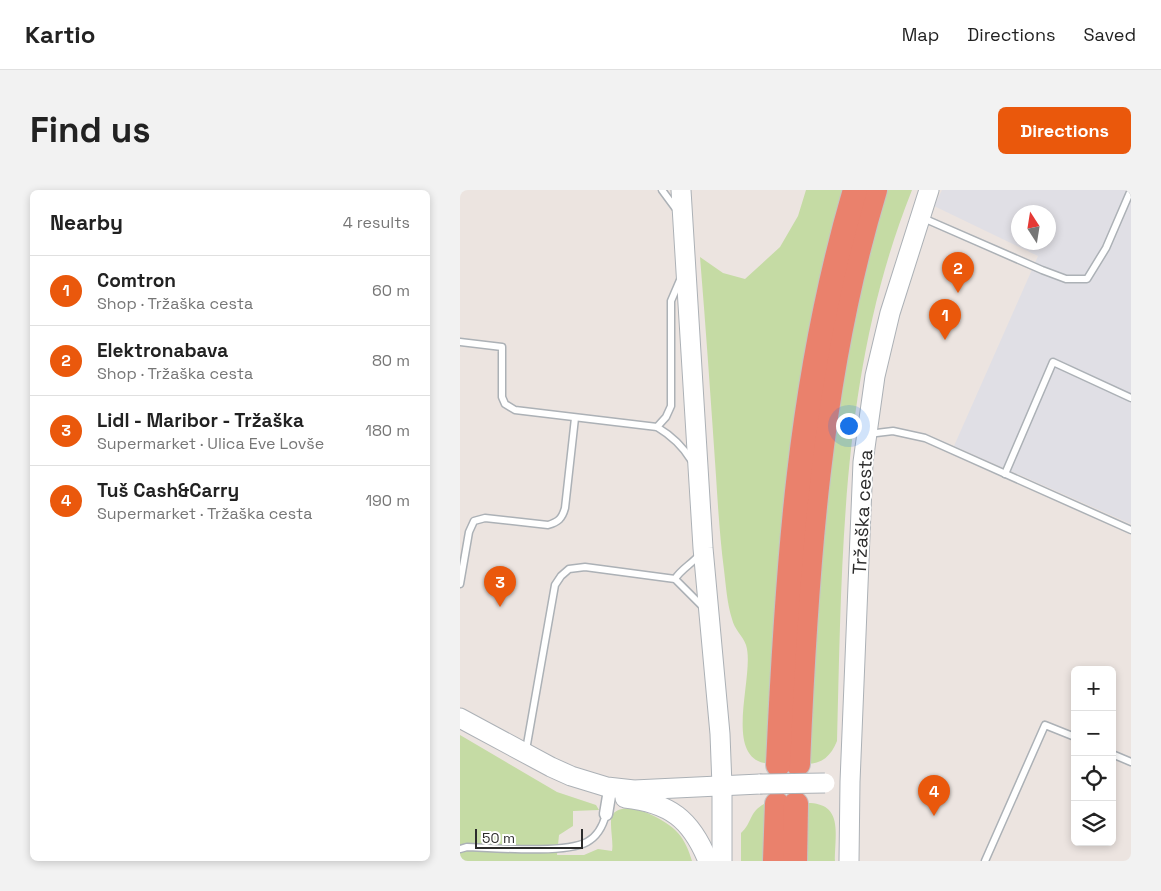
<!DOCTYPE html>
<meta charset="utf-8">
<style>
body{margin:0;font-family:"Space Grotesk",sans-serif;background:#f2f2f2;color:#222}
.controls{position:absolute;right:15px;bottom:15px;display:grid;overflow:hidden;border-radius:8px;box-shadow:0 2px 8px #0003}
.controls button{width:45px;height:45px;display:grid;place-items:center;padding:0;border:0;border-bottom:1px solid #e0e0e0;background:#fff;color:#222;font:25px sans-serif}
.compass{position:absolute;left:551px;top:15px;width:45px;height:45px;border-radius:50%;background:#fff;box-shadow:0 2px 8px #0003;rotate:348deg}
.scale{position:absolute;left:15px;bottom:12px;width:108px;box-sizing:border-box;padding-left:5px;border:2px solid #2c2c2c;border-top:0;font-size:14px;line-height:18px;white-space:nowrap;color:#2c2c2c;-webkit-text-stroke:4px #fff;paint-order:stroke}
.you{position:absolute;left:388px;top:235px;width:18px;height:18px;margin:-12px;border:4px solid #fff;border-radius:50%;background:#1a73e8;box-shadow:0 0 0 8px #1a73e833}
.badge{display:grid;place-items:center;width:32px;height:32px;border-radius:50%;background:#ea580c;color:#fff;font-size:16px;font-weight:700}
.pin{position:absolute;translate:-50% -41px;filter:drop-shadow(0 1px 2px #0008)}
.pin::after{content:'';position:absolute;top:26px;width:18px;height:15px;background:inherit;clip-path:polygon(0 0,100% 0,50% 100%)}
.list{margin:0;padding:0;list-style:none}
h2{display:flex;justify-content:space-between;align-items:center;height:65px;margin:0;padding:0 20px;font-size:21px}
h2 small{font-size:16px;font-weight:400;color:#767676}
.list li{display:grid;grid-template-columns:32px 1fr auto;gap:15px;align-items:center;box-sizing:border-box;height:70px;padding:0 20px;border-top:1px solid #e0e0e0}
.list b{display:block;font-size:19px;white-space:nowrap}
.list p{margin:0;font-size:16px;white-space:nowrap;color:#767676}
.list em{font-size:16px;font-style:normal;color:#767676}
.icon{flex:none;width:28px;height:28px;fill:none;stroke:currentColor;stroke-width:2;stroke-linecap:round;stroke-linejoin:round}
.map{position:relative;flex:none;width:671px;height:671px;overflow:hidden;border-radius:8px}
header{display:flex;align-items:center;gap:30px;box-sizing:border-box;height:70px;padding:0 25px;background:#fff;border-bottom:1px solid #e0e0e0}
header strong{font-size:24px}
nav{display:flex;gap:28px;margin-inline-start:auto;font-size:18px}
.intro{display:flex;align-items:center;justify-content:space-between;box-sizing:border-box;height:120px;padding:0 30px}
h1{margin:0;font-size:35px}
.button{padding:12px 22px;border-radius:8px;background:#ea580c;color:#fff;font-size:18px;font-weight:700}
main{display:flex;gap:30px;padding:0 30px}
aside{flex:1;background:#fff;border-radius:8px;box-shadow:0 2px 8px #0003}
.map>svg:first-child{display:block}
.industrial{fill:#e0dfe5;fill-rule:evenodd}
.green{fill:#c5dba4}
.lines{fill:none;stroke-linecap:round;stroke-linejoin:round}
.lane-casing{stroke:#acb1b6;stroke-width:9}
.street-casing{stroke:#acb1b6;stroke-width:15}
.secondary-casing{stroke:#acb1b6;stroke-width:21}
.highway-casing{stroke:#c4c4c4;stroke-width:26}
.lane{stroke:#fff;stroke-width:6}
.street{stroke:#fff;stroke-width:12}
.secondary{stroke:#fff;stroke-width:19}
.highway{stroke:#ea816c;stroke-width:24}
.secondary-bridge-casing{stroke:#acb1b6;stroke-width:21;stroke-linecap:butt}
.secondary-bridge{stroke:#fff;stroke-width:19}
.labels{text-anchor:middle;stroke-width:4;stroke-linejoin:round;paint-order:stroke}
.street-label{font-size:19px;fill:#2c2c2c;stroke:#fff}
</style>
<header>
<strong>Kartio</strong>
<nav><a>Map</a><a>Directions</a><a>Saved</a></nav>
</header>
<div class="intro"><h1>Find us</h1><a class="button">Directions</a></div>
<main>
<aside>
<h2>Nearby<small>4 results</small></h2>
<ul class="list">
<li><span class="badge">1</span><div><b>Comtron</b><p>Shop · Tržaška cesta</p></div><em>60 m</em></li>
<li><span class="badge">2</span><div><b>Elektronabava</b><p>Shop · Tržaška cesta</p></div><em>80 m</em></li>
<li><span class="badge">3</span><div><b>Lidl - Maribor - Tržaška</b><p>Supermarket · Ulica Eve Lovše</p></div><em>180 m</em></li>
<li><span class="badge">4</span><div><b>Tuš Cash&amp;Carry</b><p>Supermarket · Tržaška cesta</p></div><em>190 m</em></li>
</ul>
</aside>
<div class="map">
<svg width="671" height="671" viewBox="0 0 671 671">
<rect width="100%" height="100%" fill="#ece4e0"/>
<path class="industrial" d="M482,0H671V334L494,256L578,66L474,16ZM558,22H588V52H558Z"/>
<g class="green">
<path d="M346,0H387L312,574C259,573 296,485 286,455C283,446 274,439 272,429C267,413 266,396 264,380C260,349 258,318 256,286C251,213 246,140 240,67L263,83L285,89L320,57L338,26Z"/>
<path d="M424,0H452C381,177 382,364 377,551C371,566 362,574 346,574L357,374L385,158Z"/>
<path d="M0,545L97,602L136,615L139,620L113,621V636L99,645L97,665H124L138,659L152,661C154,652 148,629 153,624C167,608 208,631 218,643C225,651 229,661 232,671H0Z"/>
<path d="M344,613C384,611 375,643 375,671H342Z"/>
<path d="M304,614H309L307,671H281V643C292,633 289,622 304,614Z"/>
</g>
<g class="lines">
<defs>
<g id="lane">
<path d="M202,0L216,19"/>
<path d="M463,28L582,80L606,89H627L646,58L671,0"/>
<path d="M0,152L42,157V207L45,214L55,220L197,237C212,246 222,255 231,270"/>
<path d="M197,237L206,227L211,216V111L220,90"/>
<path d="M408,244L433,241L465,248L671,340"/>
<path d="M545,284L593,172L671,208"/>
<path d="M215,389C221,379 232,374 240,364"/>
<path d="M0,394L9,342L14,331L25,328L88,335C98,332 102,329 105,318L115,228"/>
<path d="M66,560L95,395L101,386L109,379L125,377L215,389L243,417"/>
<path d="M652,564L671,572"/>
<path d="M0,659L7,657C35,658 104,664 127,652C138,646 143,636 146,624"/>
<path d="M525,671L585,535L615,547"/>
</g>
<path id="street" d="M146,624L149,606"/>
<g id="secondary">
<path d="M221,0L243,358L260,544L262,596V671"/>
<path d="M0,528L91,577L111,586L147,597L174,600L300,594"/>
<path d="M165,608C210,613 231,629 248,671"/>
<path d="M389,671L390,592L403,272L415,186L430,123L469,0"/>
</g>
<g id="highway">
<path d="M338,574C346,381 359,186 415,0"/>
<path d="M318,575C327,378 339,190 395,0"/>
<path d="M315,671L317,614"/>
<path d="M335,671L336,614"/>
</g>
</defs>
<use href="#lane" class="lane-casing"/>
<use href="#street" class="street-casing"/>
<use href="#secondary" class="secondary-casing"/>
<use href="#highway" class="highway-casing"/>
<use href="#lane" class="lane"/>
<use href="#street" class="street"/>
<use href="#secondary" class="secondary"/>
<use href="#highway" class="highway"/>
<defs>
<path id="secondary-bridge" d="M300,594L365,593"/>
</defs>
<use href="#secondary-bridge" class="secondary-bridge-casing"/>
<use href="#secondary-bridge" class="secondary-bridge"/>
</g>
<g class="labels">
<g class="street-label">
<text transform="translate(402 322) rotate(-87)" y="7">Tržaška cesta</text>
</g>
</g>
</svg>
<div class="controls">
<button>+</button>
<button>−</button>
<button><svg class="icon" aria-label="locate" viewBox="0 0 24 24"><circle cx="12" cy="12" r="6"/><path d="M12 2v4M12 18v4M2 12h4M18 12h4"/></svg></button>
<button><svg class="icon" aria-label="layers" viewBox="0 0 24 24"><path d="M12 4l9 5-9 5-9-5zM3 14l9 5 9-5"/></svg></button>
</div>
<svg class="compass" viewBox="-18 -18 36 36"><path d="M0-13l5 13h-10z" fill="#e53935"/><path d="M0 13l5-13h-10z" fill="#767676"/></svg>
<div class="scale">50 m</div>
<div class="you"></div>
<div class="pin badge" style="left:485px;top:150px">1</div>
<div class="pin badge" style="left:498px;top:103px">2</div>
<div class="pin badge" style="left:40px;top:417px">3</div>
<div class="pin badge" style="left:474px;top:626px">4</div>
</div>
</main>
